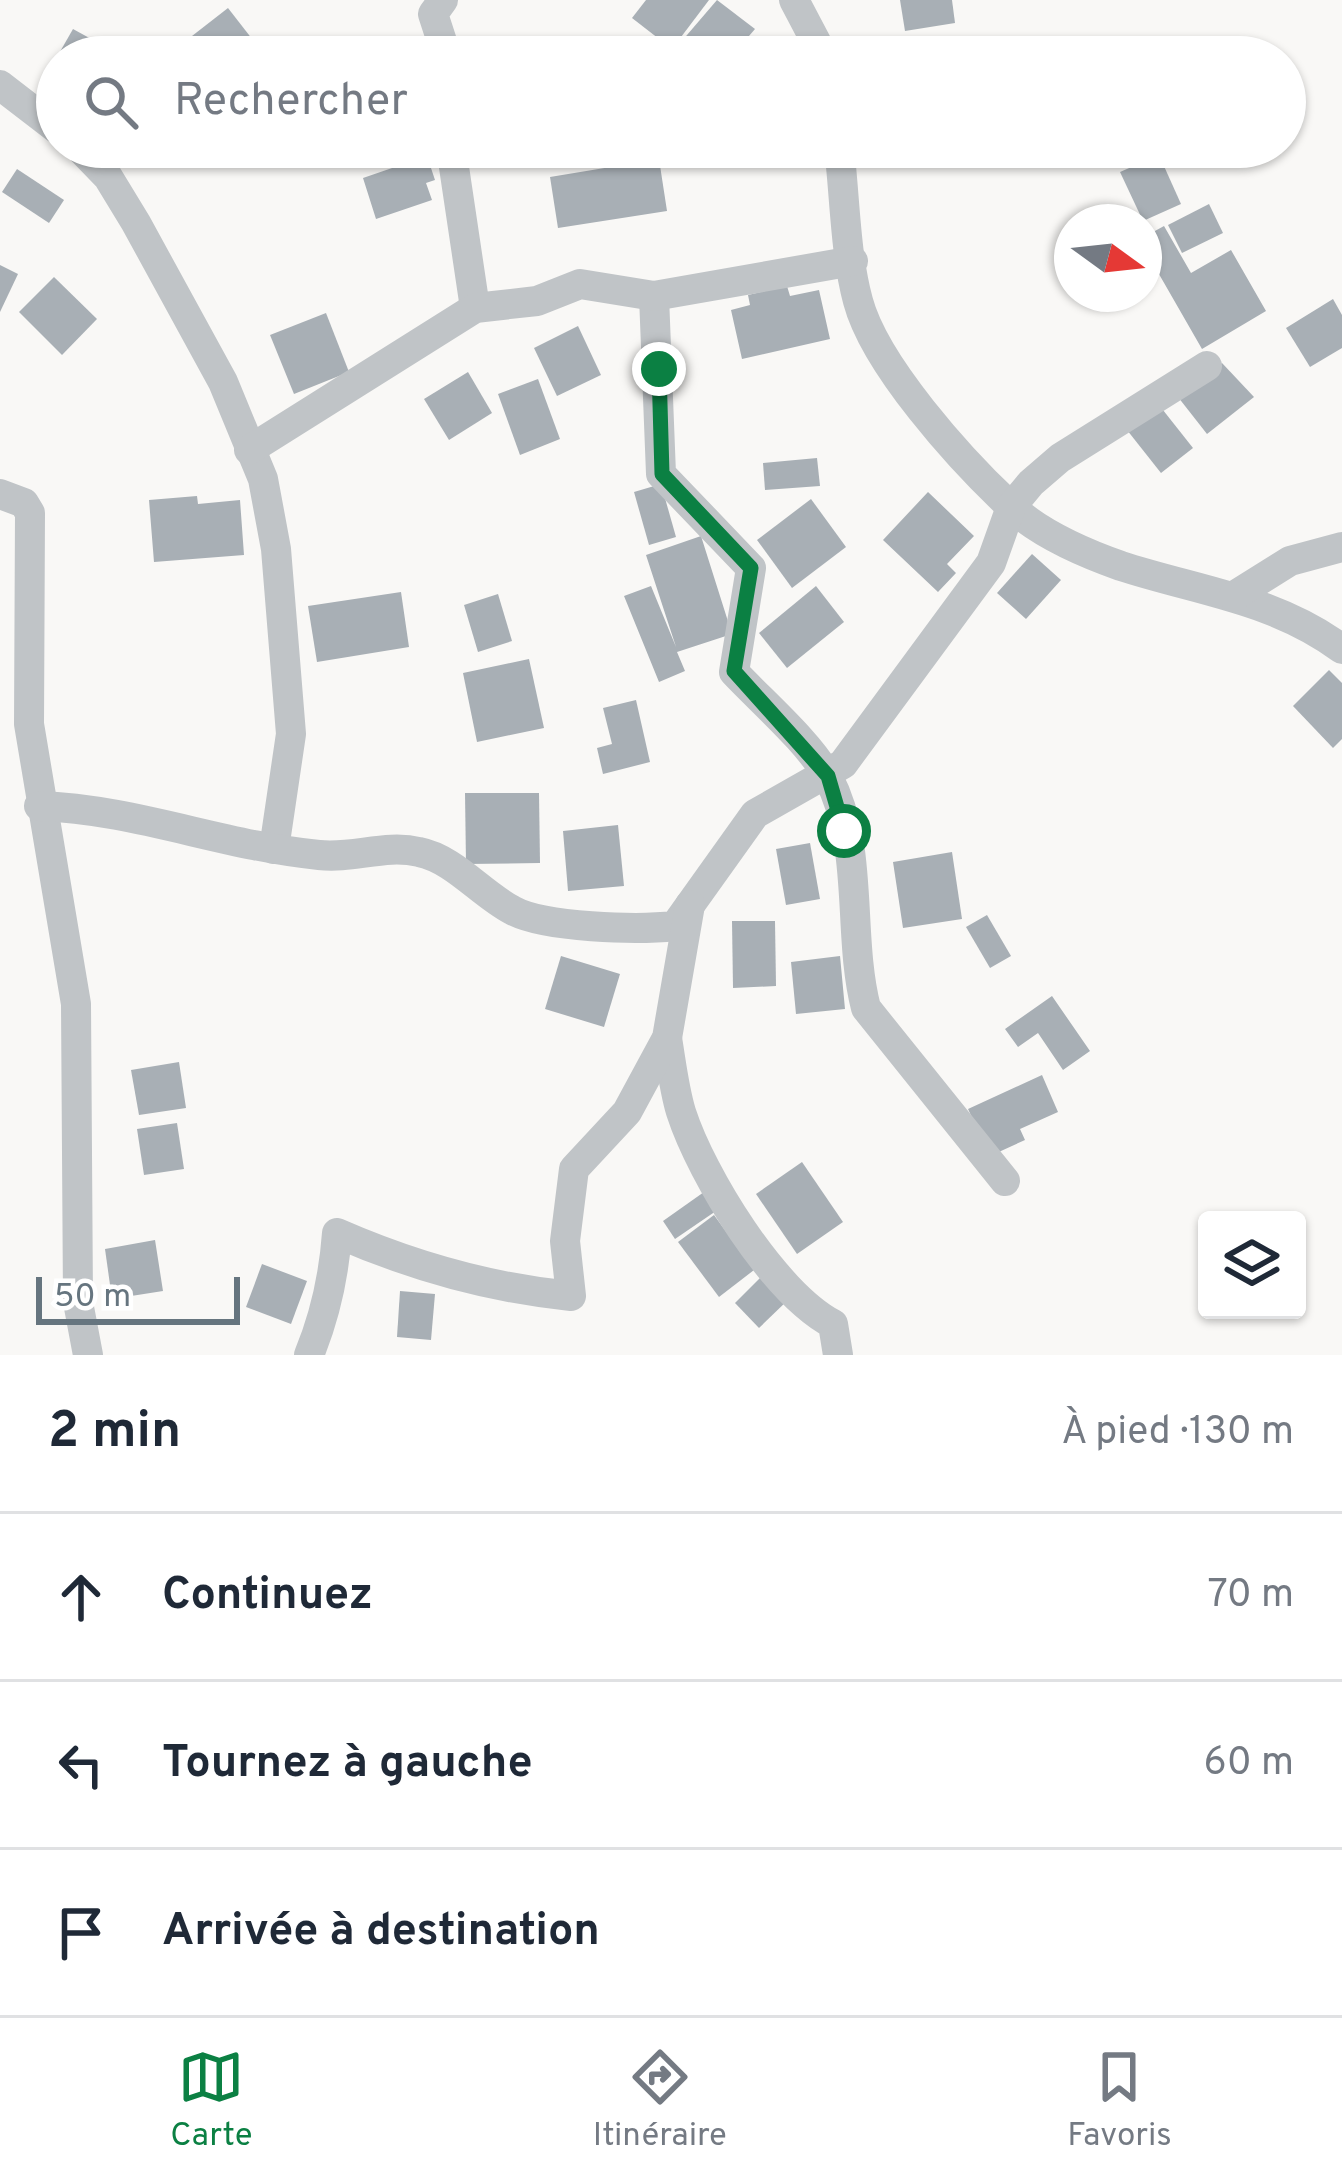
<!DOCTYPE html>
<html lang="fr">
<meta charset="utf-8">
<style>
body{margin:0;font-family:Overpass,sans-serif;background:#f2f2f3;color:#1f2937}
.controls{position:absolute;right:36px;bottom:36px;display:grid;overflow:hidden;border-radius:12px;box-shadow:0 3px 9px #0004}
.controls button{width:108px;height:108px;display:grid;place-items:center;padding:0;border:0;border-bottom:3px solid #e0e1e3;background:#fff;color:#1f2937;font:60px sans-serif}
.compass{position:absolute;left:1054px;top:204px;width:108px;height:108px;border-radius:50%;background:#fff;box-shadow:0 3px 9px #0004;rotate:105deg}
.scale{position:absolute;left:36px;bottom:30px;width:204px;box-sizing:border-box;padding-left:12px;border:6px solid #66757f;border-top:0;font-size:33px;line-height:42px;white-space:nowrap;color:#66757f;-webkit-text-stroke:9px #fff;paint-order:stroke}
.stop{position:absolute;width:36px;height:36px;margin:-27px;border:9px solid #0b8043;border-radius:50%;background:#fff}
.stop.end{background:#0b8043;border-color:#fff;box-shadow:0 3px 12px #0008}
.list{margin:0;padding:0;list-style:none}
h2{display:flex;justify-content:space-between;align-items:center;height:156px;margin:0;padding:0 48px;font-size:51px}
h2 small{font-size:39px;font-weight:400;color:#747a83}
.list li{display:grid;grid-template-columns:78px 1fr auto;gap:36px;align-items:center;box-sizing:border-box;height:168px;padding:0 48px;border-top:3px solid #e0e1e3}
.list b{display:block;font-size:45px;white-space:nowrap}
.list em{font-size:39px;font-style:normal;color:#747a83}
.icon{flex:none;width:66px;height:66px;fill:none;stroke:currentColor;stroke-width:2;stroke-linecap:round;stroke-linejoin:round}
.map{position:relative;flex:none;width:1342px;height:1355px;overflow:hidden}
.search{position:absolute;background:#fff;box-shadow:0 3px 9px #0004;left:36px;right:36px;top:36px;height:132px;display:flex;align-items:center;gap:30px;box-sizing:border-box;padding:0 42px;border-radius:66px;color:#747a83;font-size:45px}
.sheet{height:660px;background:#fff}
nav{display:flex;justify-content:space-around;align-items:center;box-sizing:border-box;height:168px;border-top:3px solid #e0e1e3;background:#fff;font-size:33px;color:#747a83}
nav a{display:grid;justify-items:center;gap:6px}
nav .on{color:#0b8043}
.map>svg:first-child{display:block}
.building{fill:#a8afb5}
.lines{fill:none;stroke-linecap:round;stroke-linejoin:round}
.street{stroke:#c0c4c7;stroke-width:30}
.route{stroke:#0b8043;stroke-width:15}
</style>
<div class="map">
<svg width="1342" height="1355" viewBox="0 0 1342 1355">
<rect width="100%" height="100%" fill="#f9f8f6"/>
<g class="building">
<path d="M646,0H709L672,49L632,18Z"/>
<path d="M717,0L755,29L731,57H698L681,42Z"/>
<path d="M900,0H952L955,23L905,31Z"/>
<path d="M228,8L266,57H165Z"/>
<path d="M73,29L124,57H57Z"/>
<path d="M373,147H421L382,166Z"/>
<path d="M1159,155L1181,204L1143,221L1120,172Z"/>
<path d="M427,156L435,180L426,183L432,200L376,219L363,178Z"/>
<path d="M659,159L667,211L558,228L550,177Z"/>
<path d="M17,169L64,200L49,223L2,192Z"/>
<path d="M1209,204L1223,233L1182,253L1168,225Z"/>
<path d="M1164,226L1191,273L1231,250L1266,311L1202,349L1144,248V237Z"/>
<path d="M0,265L18,274L0,312Z"/>
<path d="M54,277L97,319L62,355L19,312Z"/>
<path d="M787,286L790,296L819,290L830,339L742,359L731,310L750,305L748,295Z"/>
<path d="M1333,299L1342,315V348L1310,367L1286,328Z"/>
<path d="M326,313L349,372L294,394L270,335Z"/>
<path d="M578,326L601,375L557,396L534,348Z"/>
<path d="M1222,363L1254,397L1207,434L1178,397Z"/>
<path d="M468,372L492,413L449,440L424,399Z"/>
<path d="M538,379L560,439L520,455L498,394Z"/>
<path d="M1159,405L1193,448L1161,473L1127,430Z"/>
<path d="M817,458L820,486L765,490L763,463Z"/>
<path d="M661,484L676,537L649,545L634,492Z"/>
<path d="M928,492L974,536L947,564L956,573L938,592L883,540Z"/>
<path d="M197,496L198,504L240,500L244,555L154,562L149,500Z"/>
<path d="M811,499L846,547L792,588L757,540Z"/>
<path d="M701,536L732,634L677,652L685,671L659,682L624,596L651,586L676,647L646,555Z"/>
<path d="M1032,554L1061,580L1026,619L997,593Z"/>
<path d="M816,586L844,622L787,668L759,633Z"/>
<path d="M401,592L409,647L317,662L308,606Z"/>
<path d="M498,594L512,641L478,652L464,605Z"/>
<path d="M529,659L544,728L477,742L463,673Z"/>
<path d="M1329,670L1342,683V739L1333,748L1293,706Z"/>
<path d="M636,700L650,762L603,774L597,748L612,744L603,708Z"/>
<path d="M465,793H539L540,863L466,864Z"/>
<path d="M618,825L624,886L568,891L563,831Z"/>
<path d="M810,843L820,899L786,905L776,849Z"/>
<path d="M952,852L962,919L903,928L893,862Z"/>
<path d="M987,915L1011,956L990,968L966,927Z"/>
<path d="M732,921H775L776,986L733,988Z"/>
<path d="M561,956L620,974L604,1027L545,1009Z"/>
<path d="M840,956L845,1009L796,1014L791,962Z"/>
<path d="M1052,996L1090,1051L1063,1070L1038,1033L1018,1047L1005,1029Z"/>
<path d="M179,1062L186,1108L139,1115L131,1070Z"/>
<path d="M1042,1075L1058,1112L1020,1129L1025,1140L990,1156L968,1109Z"/>
<path d="M177,1123L184,1169L144,1175L137,1129Z"/>
<path d="M802,1162L843,1222L797,1254L756,1194Z"/>
<path d="M704,1192L716,1211L675,1239L663,1221Z"/>
<path d="M714,1215L754,1270L719,1297L678,1242Z"/>
<path d="M155,1240L163,1291L112,1299L105,1249Z"/>
<path d="M262,1264L307,1281L291,1324L246,1307Z"/>
<path d="M764,1274L789,1299L759,1328L735,1303Z"/>
<path d="M400,1291L435,1294L431,1340L397,1337Z"/>
</g>
<g class="lines">
<g class="street">
<path d="M443,0L433,14L447,57"/>
<path d="M794,0L824,57"/>
<path d="M0,85L57,129"/>
<path d="M79,147L108,177L136,223L223,382L263,479L276,549L291,734L274,849"/>
<path d="M451,147L475,308"/>
<path d="M839,147C845,197 845,253 858,301C875,365 960,459 1009,505C1038,533 1084,553 1121,566C1198,591 1275,599 1342,649"/>
<path d="M654,296L661,474L751,568L734,672C761,701 810,743 828,777C865,847 847,934 866,1008L1005,1181"/>
<path d="M249,450L475,308L537,301L580,284L654,296L853,261"/>
<path d="M0,494L24,503L30,513L29,724L76,1004L78,1302L88,1355"/>
<path d="M1234,596L1290,561L1342,547"/>
<path d="M39,806C134,809 224,846 319,855C353,859 385,844 419,852C454,859 480,893 512,910C544,928 638,930 675,926L755,814L843,764L991,563L1011,507L1031,483L1060,458L1207,366"/>
<path d="M667,1038C671,1062 674,1089 681,1112C702,1177 774,1293 833,1324L838,1355"/>
<path d="M309,1355C325,1316 334,1275 337,1233C410,1265 491,1288 571,1296L565,1241L574,1169L627,1112L667,1038L690,905"/>
</g>
</g>
<g class="lines">
<path class="route" d="M659,369L662,474L751,568L734,671L828,776L844,831"/>
</g>
</svg>
<div class="controls">
<button><svg class="icon" aria-label="layers" viewBox="0 0 24 24"><path d="M12 4l9 5-9 5-9-5zM3 14l9 5 9-5"/></svg></button>
</div>
<svg class="compass" viewBox="-18 -18 36 36"><path d="M0-13l5 13h-10z" fill="#e53935"/><path d="M0 13l5-13h-10z" fill="#747a83"/></svg>
<div class="scale">50 m</div>
<div class="stop" style="left:844px;top:831px"></div>
<div class="stop end" style="left:659px;top:369px"></div>
<div class="search"><svg class="icon" aria-label="search" viewBox="0 0 24 24"><circle cx="10" cy="10" r="6"/><path d="M15 15l6 6"/></svg>Rechercher</div>
</div>
<section class="sheet">
<h2>2 min<small>À pied · 130 m</small></h2>
<ul class="list">
<li><svg class="icon" aria-label="ahead" viewBox="0 0 24 24"><path d="M12 20V5M6 11l6-6 6 6"/></svg><div><b>Continuez</b></div><em>70 m</em></li>
<li><svg class="icon" aria-label="left" viewBox="0 0 24 24"><path d="M17 20v-9H6M10 6l-5 5 5 5"/></svg><div><b>Tournez à gauche</b></div><em>60 m</em></li>
<li><svg class="icon" aria-label="arrive" viewBox="0 0 24 24"><path d="M6 21V4h12l-3 4 3 4H6"/></svg><div><b>Arrivée à destination</b></div></li>
</ul>
</section>
<nav>
<a class="on"><svg class="icon" aria-label="map" viewBox="0 0 24 24"><path d="M3 6l6-2 6 2 6-2v14l-6 2-6-2-6 2zM9 4v14M15 6v14"/></svg>Carte</a>
<a><svg class="icon" aria-label="directions" viewBox="0 0 24 24"><path d="M12 3l9 9-9 9-9-9zM9 14v-3h6M13 9l2 2-2 2"/></svg>Itinéraire</a>
<a><svg class="icon" aria-label="saved" viewBox="0 0 24 24"><path d="M7 4h10v16l-5-4-5 4z"/></svg>Favoris</a>
</nav>
